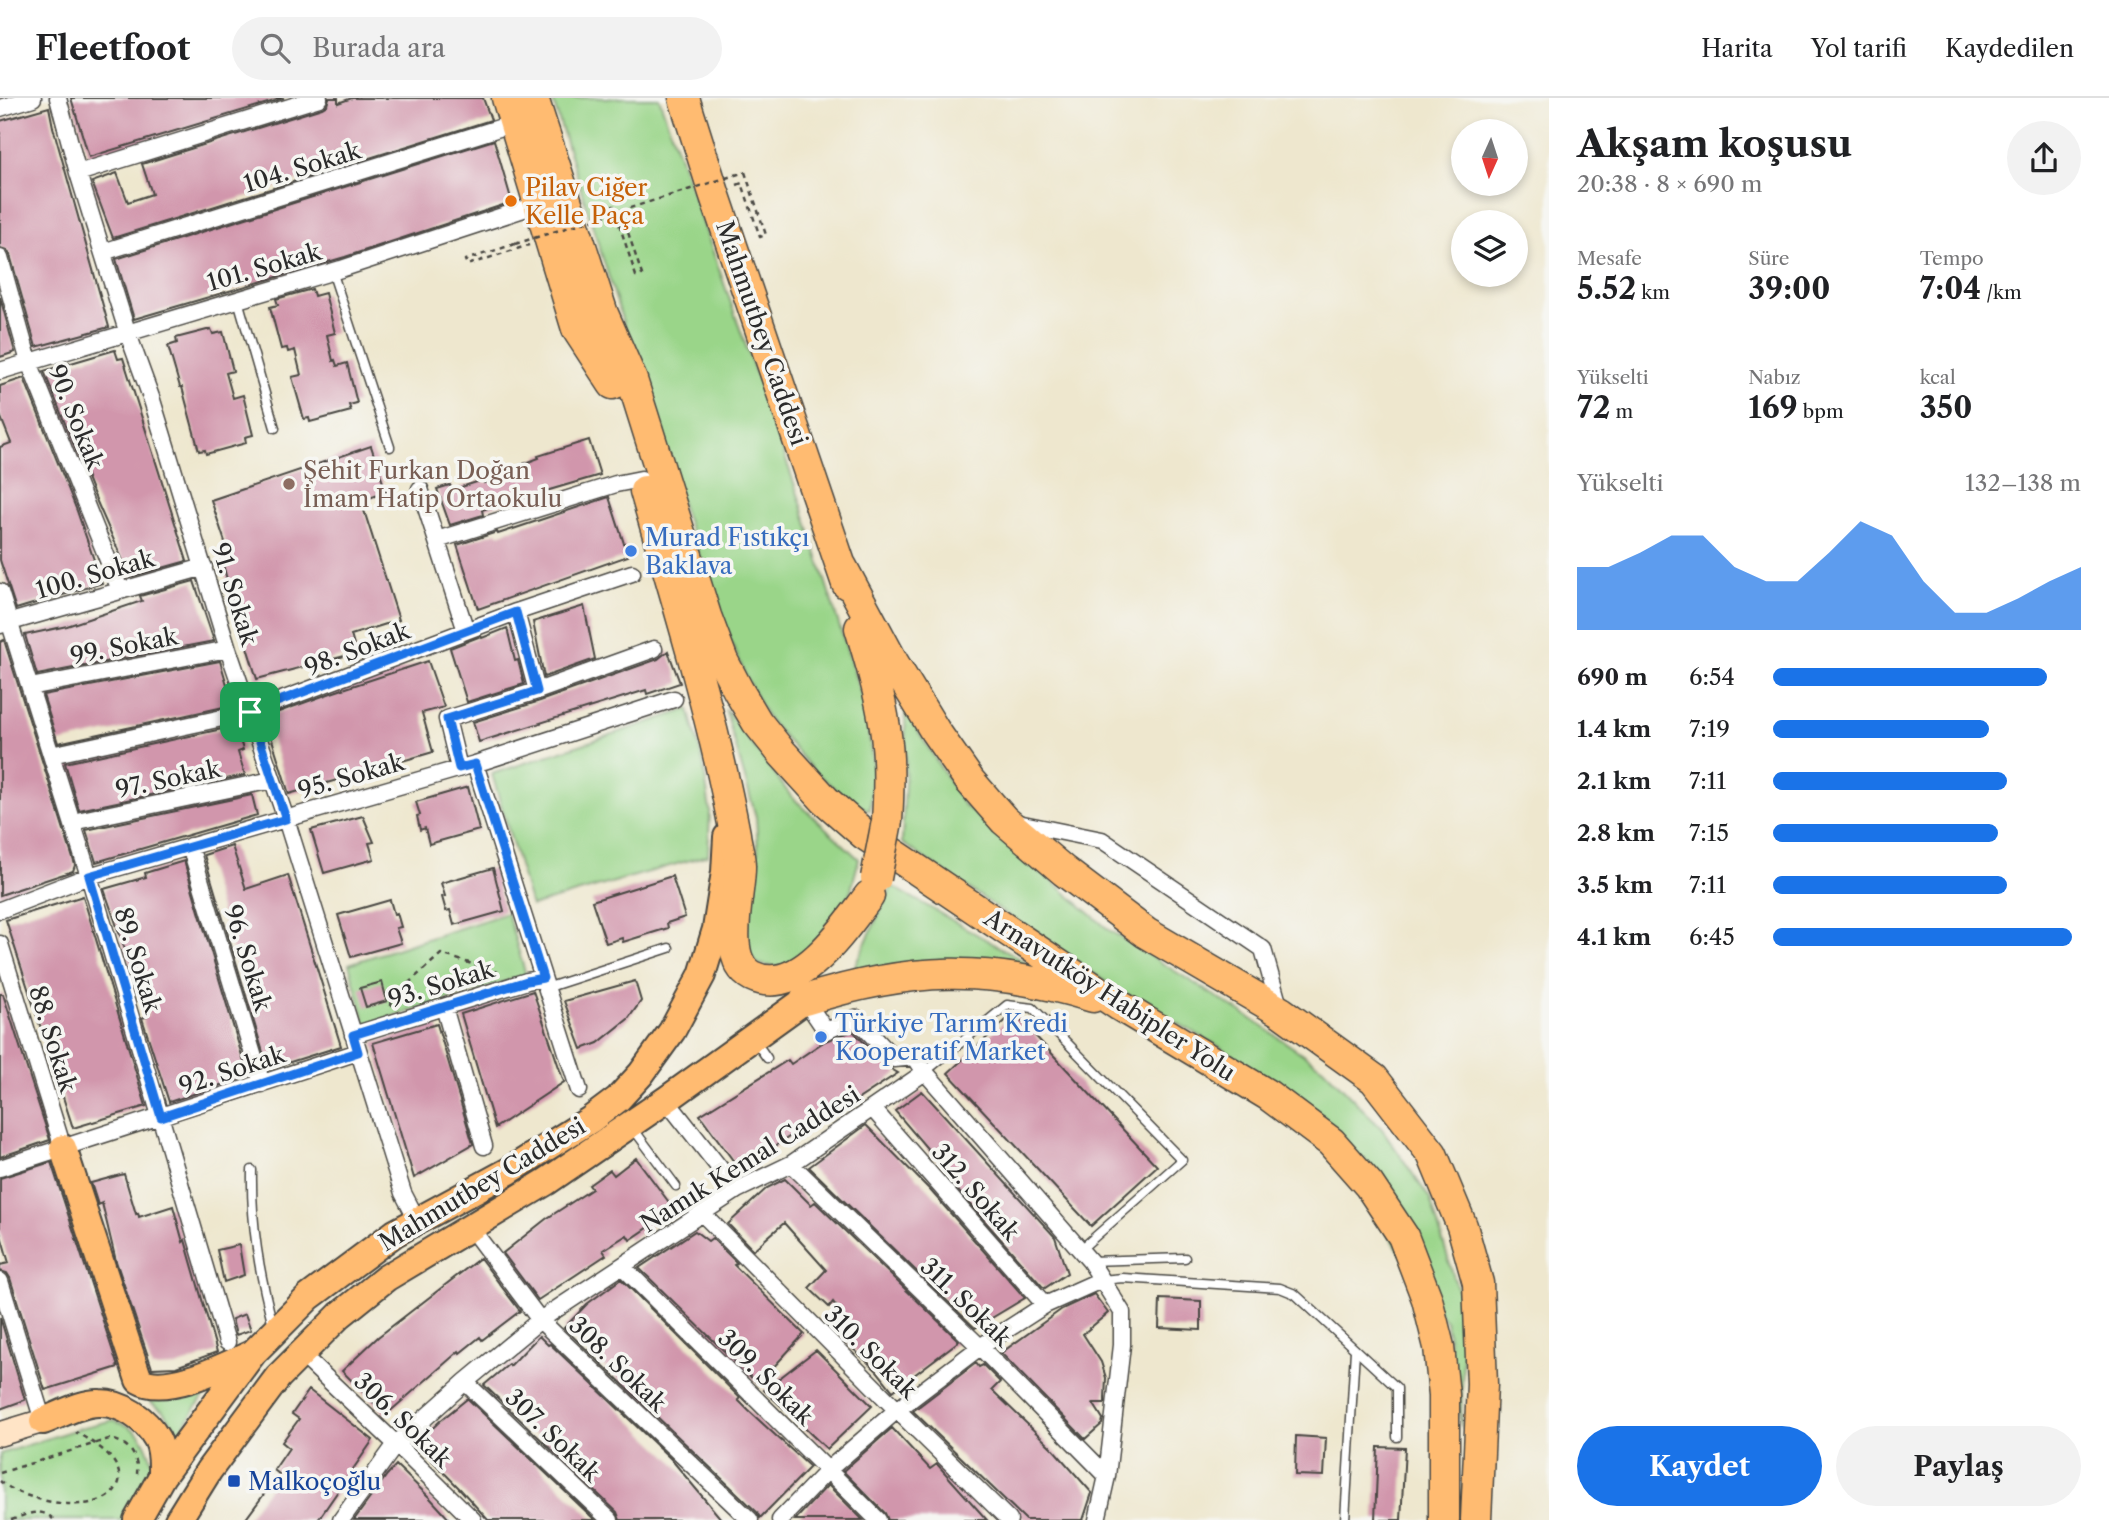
<!DOCTYPE html>
<html lang="tr">
<meta charset="utf-8">
<style>
:root{--surface:#fff;--page:#f2f2f2;--text:#202124;--muted:#757577;--line:#e0e0e0;--accent:#1a73e8}
body{margin:0;font-family:"Libre Caslon Text",serif;background:var(--page);color:var(--text);height:100vh;display:flex;flex-direction:column;font-size:26px;white-space:nowrap}
*{box-sizing:border-box;margin:0}
p{font-size:23px;color:var(--muted)}
.icon{flex:none;width:38px;height:38px;fill:none;stroke:currentColor;stroke-width:2;stroke-linecap:round;stroke-linejoin:round}
.map{position:relative;flex:1;overflow:hidden}
.side{display:flex;flex-direction:column;background:var(--surface);width:560px}
.side>*{flex:none}
.needle{width:46px;rotate:183deg}
.buttons{position:absolute;left:1451px;top:21px;display:grid;gap:14px}
.buttons a{display:grid;place-items:center;width:77px;height:77px;border-radius:50%;background:var(--surface);box-shadow:0 4px 10px #0003;font-size:35px}
.pin{position:absolute;display:grid;place-items:center;width:60px;height:60px;color:#fff;margin:-30px;border-radius:14px;box-shadow:0 4px 10px #0006}
.round{display:grid;place-items:center;flex:none;width:74px;height:74px;border-radius:37px;background:var(--page)}
.overview{display:flex;align-items:center;justify-content:space-between;height:119px;padding:0 28px}
h1{font-size:38px;font-weight:700;line-height:52px}
.metrics{display:grid;grid-template-columns:repeat(3,1fr);gap:10px;height:119px;padding:7px 28px}
.metrics div{display:grid;align-content:center}
.metrics b{font-size:30px;font-weight:700}
.metrics small{font-size:19px;font-weight:400}
.metrics p{font-size:19px}
.chart{height:196px;padding:14px 28px}
.chart p{display:flex;justify-content:space-between}
.chart svg{width:100%;height:126px;margin-top:7px;fill:var(--accent);opacity:.7}
.cta{display:flex;gap:14px;margin-top:auto;padding:14px 28px}
.cta a{flex:1;height:80px;border-radius:42px;background:var(--accent);color:#fff;font-size:28px;font-weight:700;line-height:80px;text-align:center}
.cta a+a{background:var(--page);color:var(--text)}
ul{padding:0 28px;list-style:none;font-size:23px}
li{display:grid;grid-template-columns:112px 84px 1fr;align-items:center;height:52px}
li i{height:18px;border-radius:9px;background:var(--accent)}
header{display:flex;align-items:center;gap:42px;box-sizing:border-box;height:98px;padding:0 35px;background:var(--surface);border-bottom:2px solid var(--line)}
header strong{font-size:33px}
nav{display:flex;gap:38px;margin-inline-start:auto;font-size:24px}
.search{width:490px;height:63px;background:var(--page);display:flex;align-items:center;gap:18px;box-sizing:border-box;padding:0 24px;border-radius:38px;color:var(--muted);font-size:26px}
main{display:flex;flex:1;min-height:0}
.map>svg:first-child{display:block}
.green{fill:#9ad589;stroke:#62805a;stroke-width:2}
.building{fill:#d196ac}
.lines{fill:none;stroke-linecap:round;stroke-linejoin:round}
.lane-casing{stroke:#484743;stroke-width:11}
.street-casing{stroke:#484743;stroke-width:19}
.secondary-casing{stroke:#484743;stroke-width:26}
.primary-casing{stroke:#484743;stroke-width:30}
.highway-casing{stroke:#484743;stroke-width:33}
.path{stroke:#484743;stroke-width:2.5;stroke-dasharray:5 5;stroke-linecap:butt}
.lane{stroke:#fff;stroke-width:8}
.street{stroke:#fff;stroke-width:16}
.secondary{stroke:#ffe4c6;stroke-width:23}
.primary{stroke:#ffbb71;stroke-width:26}
.highway{stroke:#ffbb71;stroke-width:30}
.highway-bridge-casing{stroke:#484743;stroke-width:33;stroke-linecap:butt}
.path-bridge{stroke:#484743;stroke-width:2.5;stroke-dasharray:5 5;stroke-linecap:butt}
.highway-bridge{stroke:#ffbb71;stroke-width:30}
.route-casing{stroke:#fff;stroke-width:14}
.route{stroke:#1a73e8;stroke-width:9}
.food-dot{fill:#e8710a;stroke:#f6f6f2;stroke-width:2.5}
.education-dot{fill:#8d6e63;stroke:#f6f6f2;stroke-width:2.5}
.shop-dot{fill:#3f7fe0;stroke:#f6f6f2;stroke-width:2.5}
.transit-dot{fill:#1a4fb4;stroke:#f6f6f2;stroke-width:2.5}
.labels{text-anchor:middle;dominant-baseline:central;stroke-width:7;stroke-linejoin:round;paint-order:stroke}
.street-label{font-size:24px;fill:#2b2b2b;stroke:#f6f6f2}
.food-label{font-size:24px;fill:#c56008;stroke:#f6f6f2;text-anchor:start}
.education-label{font-size:24px;fill:#785e54;stroke:#f6f6f2;text-anchor:start}
.shop-label{font-size:24px;fill:#366cbe;stroke:#f6f6f2;text-anchor:start}
.transit-label{font-size:24px;fill:#164399;stroke:#f6f6f2;text-anchor:start}
</style>
<header>
<strong>Fleetfoot</strong>
<div class="search"><svg class="icon" aria-label="search" viewBox="0 0 24 24"><circle cx="10" cy="10" r="6"/><path d="M15 15l6 6"/></svg>Burada ara</div>
<nav><a>Harita</a><a>Yol tarifi</a><a>Kaydedilen</a></nav>
</header>
<main>
<div class="map">
<svg width="1549" height="1422" viewBox="0 0 1549 1422">
<rect width="100%" height="100%" fill="#f6f6f2"/>
<filter id="ink" filterUnits="userSpaceOnUse"><feTurbulence type="fractalNoise" baseFrequency=".0143" numOctaves="2"/><feDisplacementMap in="SourceGraphic" scale="14" xChannelSelector="R" yChannelSelector="G"/><feConvolveMatrix kernelMatrix="1 2 1 2 8 2 1 2 1" color-interpolation-filters="sRGB"/></filter>
<filter id="wash" filterUnits="userSpaceOnUse"><feTurbulence type="fractalNoise" baseFrequency=".00686" numOctaves="4" result="noise"/><feDisplacementMap in="SourceGraphic" scale="28" xChannelSelector="R" yChannelSelector="G"/><feGaussianBlur stdDeviation="1.57" result="paint"/><feColorMatrix in="noise" values="0 0 0 0 0 0 0 0 0 0 0 0 0 0 0 0 0 1.4 0 .05"/><feComposite in="paint" operator="in"/></filter>
<g filter="url(#wash)">
<rect width="100%" height="100%" fill="#eee7ce"/>
<path class="green" d="M552,0H659L801,405L864,607L873,666L870,712L854,706L814,673L768,621L748,583L725,529L678,397Z
M689,611L703,664L710,713L708,757L531,808L492,676Z
M725,611L791,698L859,761L851,792L831,834L790,871L758,866L750,857L747,833L758,751L756,719Z
M905,612L963,706L1109,832L1250,920L1323,970L1382,1031L1430,1101L1464,1213L1461,1328L1446,1224L1306,1010L1229,954L1115,890L902,745L906,665Z
M892,788L1043,874H852Z
M507,815L526,877L366,927L349,866Z
M213,1285L179,1334L163,1313L149,1303L195,1293Z
M114,1322C142,1332 144,1340 153,1366L129,1422H0V1356L80,1330Z"/>
<g id="blocks">
<path class="building" d="M71,0H284L89,59Z
M329,0H338V5L352,0H483L491,22L113,140L92,84L117,75L128,104L152,96L142,66L322,10L327,7Z
M49,9L53,29L109,229L36,249L10,157L7,152L0,150V23Z
M494,42L512,104L345,159L134,221L116,161Z
M312,191L314,198L325,195L335,235L327,237L333,263L335,262L337,268L347,265L357,305L349,307L351,313L310,324L309,320L304,321L292,279L301,277L295,252L288,254L287,250L281,251L270,209L278,207L276,201Z
M0,199L15,254L0,259Z
M211,231L213,236L223,234L233,273L226,275L233,300L243,297L253,337L245,339L246,345L206,356L205,352L199,353L182,289H180L168,248L177,245L176,240Z
M115,252L118,261L123,260L187,463L130,479L94,397L44,273Z
M24,280L77,413L102,485L16,511L0,462V349L11,345L0,317V288Z
M589,342L600,377L482,412L483,417L450,427L437,391L450,387L452,392L483,382L484,385L509,377L507,372L539,360L538,358Z
M371,348L386,394L361,403L399,522L351,537L356,555L257,581L233,504L221,459L229,456L211,402Z
M609,399L628,458L478,511L457,447L497,434L498,436Z
M194,483L214,543L37,577L25,537L67,528L142,503L140,498Z
M584,508L595,561L544,579L533,524Z
M507,530L515,563L518,562L524,586L467,604L450,550L481,538L482,540Z
M4,542L75,767L73,773L0,797V544Z
M668,553L680,585L647,596L646,592L479,644L473,624L540,603L658,561Z
M220,563L233,607L58,645L43,597Z
M428,563L444,609L422,615L433,654L289,696L265,619L331,595Z
M236,628L243,652L238,654L245,677L79,712L65,665Z
M468,689L479,732L429,746L425,730L420,732L417,718L420,717L416,704Z
M252,697L257,717L96,764L86,732Z
M363,718L374,744L369,745L374,761L324,775L311,732Z
M232,748L246,791L288,777L341,948L268,971L204,757Z
M184,763L248,978L169,1004L142,920L148,918L104,791L146,779L145,775Z
M493,770L504,813L454,827L450,812L446,813L442,799L445,798L441,785Z
M672,778L685,819L667,825L668,830L623,844L622,840L606,845L592,803Z
M83,798L146,1008L73,1030L6,822Z
M390,802L394,816L397,815L401,829L396,830L401,845L351,859L338,817Z
M635,883L641,903L628,921L598,945L582,951L564,903Z
M382,884L387,903L366,909L360,890Z
M533,893L564,984L495,1030L461,916Z
M0,896H3L50,1042L0,1059Z
M1014,915L1157,1068L1091,1128L948,975Z
M437,926L473,1046L414,1080L373,945Z
M853,933L886,968L898,975L834,1017L833,1015L809,1029L807,1027L762,1057L763,1059L740,1072L700,1017L788,962L791,966L825,943Z
M922,993L1055,1139L1067,1175L1045,1190L1042,1188L945,1078L948,1075L895,1013Z
M866,1027L930,1092L1025,1200L975,1230L809,1069Z
M636,1060L671,1107L649,1124L652,1127L630,1142L627,1137L603,1152L606,1157L538,1202L503,1155L546,1121L592,1091L589,1087L610,1072L614,1077Z
M51,1064L118,1269L45,1292L10,1180L7,1175L0,1173V1167L9,1165L0,1134V1080Z
M124,1076L136,1116L138,1115L139,1119L173,1108L183,1144L185,1142L217,1254L176,1269L152,1270L116,1163L102,1105L98,1107L91,1085Z
M785,1081L811,1107L815,1104L959,1243L893,1293L877,1273L848,1246L849,1245L840,1234L850,1227L833,1204L829,1209L809,1190L826,1172L784,1125L753,1152L728,1126L767,1090Z
M695,1133L708,1143L712,1140L737,1165L734,1167L804,1236L758,1286L639,1170Z
M239,1147L244,1177L224,1184L217,1152Z
M480,1160L520,1213L482,1242L480,1239L460,1255L459,1253L386,1317L342,1273L378,1239Z
M621,1181L740,1300L738,1302L749,1313L810,1369L760,1420L757,1414L564,1230L587,1206Z
M1094,1196L1108,1215L1083,1236L1101,1264L1106,1280L1105,1300V1305H1093L1103,1321L1102,1326L1085,1341L1001,1255L1062,1211Z
M1160,1201L1201,1203V1232L1159,1230Z
M245,1216L251,1232L236,1237L232,1221Z
M0,1219L25,1302L0,1311Z
M539,1238L548,1247L550,1246L671,1361L722,1422H620L617,1414L484,1287L509,1266L510,1268Z
M816,1252L872,1308L827,1351L764,1292Z
M976,1265L979,1269L983,1267L1000,1284L992,1292L1053,1351L1092,1395L1083,1422H1026L913,1313Z
M309,1292L373,1342L318,1422H245L279,1376L274,1372L289,1350L282,1344L299,1321L292,1316Z
M467,1301H468L595,1422H488L461,1392L416,1346L440,1323Z
M892,1330L930,1371L937,1366L987,1422H888L885,1415L843,1373Z
M1296,1338L1326,1340L1324,1378L1295,1377Z
M1378,1349L1405,1350L1401,1422H1375Z
M396,1367L430,1400L450,1422H354L387,1377Z
M828,1387L863,1422H795Z"/>
</g>
</g>
<g filter="url(#ink)">
<use href="#blocks" fill-opacity="0" stroke="#484743" stroke-width="2"/>
<g class="lines">
<defs>
<path id="lane" d="M332,173L390,349
M238,202L275,330
M546,890L669,850
M755,943L767,960
M925,974L1007,907L1033,910L1182,1062L1080,1152
M632,1029L676,1088
M252,1072C251,1127 259,1174 273,1227
M1090,1163L1185,1160
M1101,1182L1123,1180L1280,1190L1295,1196L1397,1290V1339
M1345,1422L1355,1252"/>
<path id="street" d="M58,0L78,75L127,233L152,302L228,551L286,721L403,1095L417,1122
M0,10L33,0
M78,75L319,0
M103,154L515,25
M0,160L29,264L120,492
M0,273L341,171L539,106
M420,391L466,533
M437,442L616,386L641,381
M0,494L89,778L227,1244
M516,514L537,593L654,551
M0,527L204,469
M30,589L228,551
M51,657L250,614L516,514L632,475
M475,666L579,992
M459,670L447,621L537,593
M72,724L272,682
M1013,724L1102,742L1263,851L1280,912
M190,748L262,986
M0,812L89,778L475,666L674,601
M0,846L63,1050
M805,902L826,933L856,920L894,961L915,959L925,974
M444,909L484,1048
M353,937L527,883L543,880
M666,1002L737,1092
M873,1011L1045,1207
M791,1066L980,1249L1107,1378
M0,1070L358,954
M702,1115L897,1312L1009,1422
M470,1129L540,1222L750,1422
M622,1168L878,1422
M0,1183L43,1323
M300,1255L396,1346L473,1422
M465,1284L610,1422
M341,1422L396,1346L465,1284L540,1222L737,1092L791,1066L925,974L1090,1163L1122,1214V1247L1107,1378L1097,1422
M780,1422L828,1372L897,1312L980,1249L1045,1207L1101,1182"/>
<path id="secondary" d="M0,1336L43,1323"/>
<path id="primary" d="M63,1050L139,1282C166,1298 225,1268 251,1256
M43,1323C60,1317 82,1304 100,1305C122,1305 146,1321 157,1341C163,1352 162,1366 162,1378
M137,1422L162,1378L253,1255L309,1199L395,1135L509,1073L590,1022L618,1001L641,976L672,933L702,877L716,831L725,774L727,739
M178,1422L209,1372L278,1279L340,1217L386,1180L546,1084L666,1002L805,902"/>
<path id="highway" d="M507,0L577,231L613,286
M533,0L603,216L632,282L706,518L723,563L738,592L757,624L782,655L825,702L864,736L1120,908L1268,997L1331,1044L1369,1087L1403,1138L1427,1201L1439,1249L1444,1297V1422
M684,0L714,95L847,486
M645,393C678,507 713,619 735,736C736,746 740,757 740,768C741,795 720,862 752,878C799,901 845,829 869,798
M842,469L893,564L935,633L970,683L1004,722L1064,773L1146,835L1281,914L1374,981L1432,1056L1462,1128L1478,1185L1482,1286L1476,1422
M860,530C870,563 880,596 885,630C890,661 889,692 887,723
M805,902C910,869 987,866 1093,899"/>
</defs>
<use href="#lane" class="lane-casing"/>
<use href="#street" class="street-casing"/>
<use href="#secondary" class="secondary-casing"/>
<use href="#primary" class="primary-casing"/>
<use href="#highway" class="highway-casing"/>
<path class="path" d="M737,87L742,85L760,139L766,137L745,74
M613,107L636,178L642,177L621,113
M515,146L465,162L467,167L529,147
M466,886L476,867
M402,893L414,900
M391,908L392,900L441,856L497,874
M0,1375L109,1341C127,1343 139,1357 137,1376
M0,1383C23,1404 107,1422 119,1384C122,1373 112,1359 103,1352C95,1345 85,1340 76,1334
M11,1422C26,1417 41,1408 54,1422"/>
<use href="#lane" class="lane"/>
<use href="#street" class="street"/>
<use href="#secondary" class="secondary"/>
<use href="#primary" class="primary"/>
<use href="#highway" class="highway"/>
<defs>
<path id="highway-bridge" d="M876,780L887,723"/>
</defs>
<use href="#highway-bridge" class="highway-bridge-casing"/>
<path class="path-bridge" d="M515,146L745,74"/>
<use href="#highway-bridge" class="highway-bridge"/>
</g>
</g>
<g class="lines" filter="url(#ink)">
<defs>
<path id="route" d="M516,514L537,593L447,621L459,670L475,666L543,880L527,883L353,937L358,954L161,1019L89,778L286,721L250,614Z"/>
</defs>
<use href="#route" class="route-casing"/>
<use href="#route" class="route"/>
</g>
<circle class="food-dot" cx="511" cy="103" r="7"/>
<circle class="education-dot" cx="289" cy="386" r="7"/>
<g class="shop-dot">
<circle cx="631" cy="453" r="7"/>
<circle cx="821" cy="939" r="7"/>
</g>
<rect class="transit-dot" x="227" y="1376" width="14" height="14" rx="3.5"/>
<g class="labels">
<g class="street-label">
<text transform="translate(302 69) rotate(-17)">104. Sokak</text>
<text transform="translate(264 169) rotate(-16)">101. Sokak</text>
<text transform="translate(762 235) rotate(71)">Mahmutbey Caddesi</text>
<text transform="translate(76 319) rotate(68)">90. Sokak</text>
<text transform="translate(95 476) rotate(-16)">100. Sokak</text>
<text transform="translate(235 496) rotate(73)">91. Sokak</text>
<text transform="translate(124 548) rotate(-11)">99. Sokak</text>
<text transform="translate(357 551) rotate(-21)">98. Sokak</text>
<text transform="translate(351 678) rotate(-16)">95. Sokak</text>
<text transform="translate(168 681) rotate(-12)">97. Sokak</text>
<text transform="translate(248 860) rotate(73)">96. Sokak</text>
<text transform="translate(138 862) rotate(73)">89. Sokak</text>
<text transform="translate(441 886) rotate(-17)">93. Sokak</text>
<text transform="translate(1110 897) rotate(33)">Arnavutköy Habipler Yolu</text>
<text transform="translate(53 941) rotate(73)">88. Sokak</text>
<text transform="translate(232 972) rotate(-18)">92. Sokak</text>
<text transform="translate(750 1061) rotate(-32)">Namık Kemal Caddesi</text>
<text transform="translate(482 1086) rotate(-31)">Mahmutbey Caddesi</text>
<text transform="translate(976 1094) rotate(49)">312. Sokak</text>
<text transform="translate(966 1204) rotate(44)">311. Sokak</text>
<text transform="translate(871 1254) rotate(45)">310. Sokak</text>
<text transform="translate(618 1266) rotate(44)">308. Sokak</text>
<text transform="translate(766 1279) rotate(45)">309. Sokak</text>
<text transform="translate(403 1322) rotate(44)">306. Sokak</text>
<text transform="translate(553 1337) rotate(44)">307. Sokak</text>
</g>
<g class="food-label">
<text x="525" y="89">Pilav Ciğer<tspan x="525" dy="28">Kelle Paça</tspan></text>
</g>
<g class="education-label">
<text x="303" y="372">Şehit Furkan Doğan<tspan x="303" dy="28">İmam Hatip Ortaokulu</tspan></text>
</g>
<g class="shop-label">
<text x="645" y="439">Murad Fıstıkçı<tspan x="645" dy="28">Baklava</tspan></text>
<text x="835" y="925">Türkiye Tarım Kredi<tspan x="835" dy="28">Kooperatif Market</tspan></text>
</g>
<g class="transit-label">
<text x="248" y="1383">Malkoçoğlu</text>
</g>
</g>
</svg>
<div class="buttons">
<a><svg class="needle" viewBox="-14 -14 28 28"><path d="M0-13l5 13h-10z" fill="#e53935"/><path d="M0 13l5-13h-10z" fill="#757577"/></svg></a>
<a><svg class="icon" aria-label="layers" viewBox="0 0 24 24"><path d="M12 4l9 5-9 5-9-5zM3 14l9 5 9-5"/></svg></a>
</div>
<div class="pin" style="left:250px;top:614px;background:#1e9e55"><svg class="icon" aria-label="arrive" viewBox="0 0 24 24"><path d="M6 21V4h12l-3 4 3 4H6"/></svg></div>
</div>
<section class="side">
<div class="overview"><div><h1>Akşam koşusu</h1><p>20:38 · 8 × 690 m</p></div><a class="round"><svg class="icon" aria-label="share" viewBox="0 0 24 24"><path d="M12 15V3M7 8l5-5 5 5M5 13v7h14v-7"/></svg></a></div>
<div class="metrics">
<div><p>Mesafe</p><b>5.52<small> km</small></b></div>
<div><p>Süre</p><b>39:00</b></div>
<div><p>Tempo</p><b>7:04<small> /km</small></b></div>
</div>
<div class="metrics">
<div><p>Yükselti</p><b>72<small> m</small></b></div>
<div><p>Nabız</p><b>169<small> bpm</small></b></div>
<div><p>kcal</p><b>350</b></div>
</div>
<div class="chart"><p><span>Yükselti</span>132–138 m</p>
<svg viewBox="0 0 160 44" preserveAspectRatio="none"><path d="M0 44V22L10 22L20 17L30 11L40 11L50 22L60 27L70 27L80 17L90 6L100 11L110 27L120 38L130 38L140 33L150 27L160 22V44z"/></svg>
</div>
<ul>
<li><b>690 m</b>6:54<i style="width:89%"></i></li>
<li><b>1.4 km</b>7:19<i style="width:70%"></i></li>
<li><b>2.1 km</b>7:11<i style="width:76%"></i></li>
<li><b>2.8 km</b>7:15<i style="width:73%"></i></li>
<li><b>3.5 km</b>7:11<i style="width:76%"></i></li>
<li><b>4.1 km</b>6:45<i style="width:97%"></i></li>
</ul>
<div class="cta"><a>Kaydet</a><a>Paylaş</a></div>
</section>
</main>
